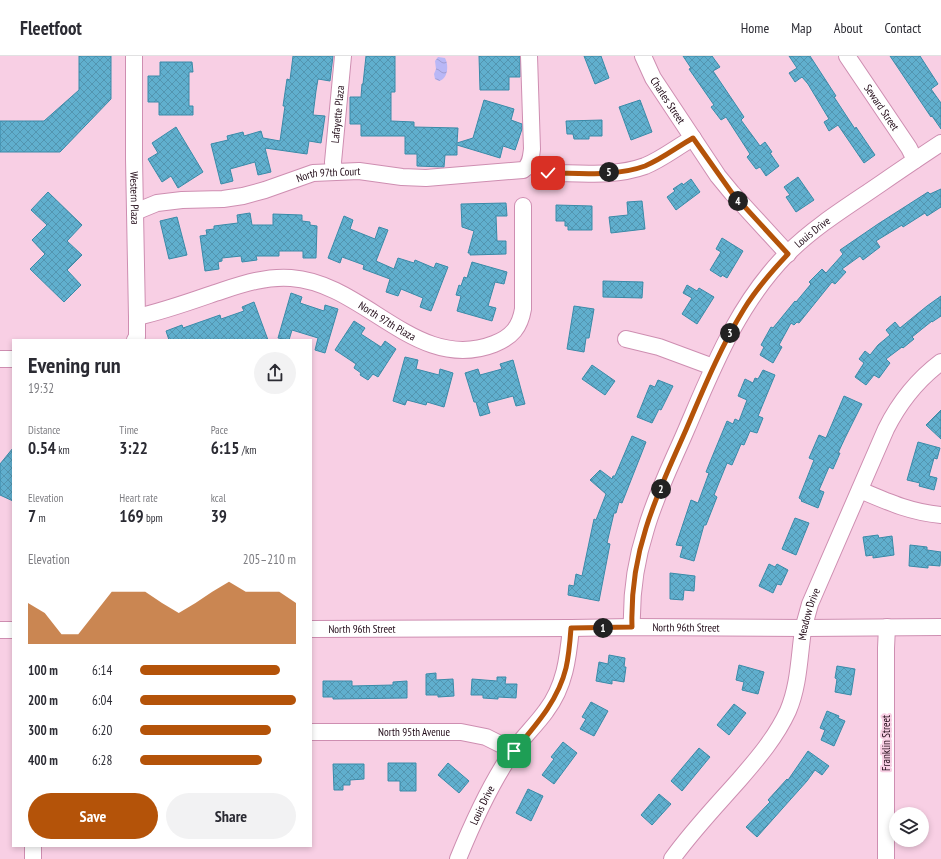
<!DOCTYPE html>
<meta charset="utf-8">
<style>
:root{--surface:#fff;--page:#f2f2f3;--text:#2b2b33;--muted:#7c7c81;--line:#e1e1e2;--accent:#b45309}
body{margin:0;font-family:"PT Sans Narrow",sans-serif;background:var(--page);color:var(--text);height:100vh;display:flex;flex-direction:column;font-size:15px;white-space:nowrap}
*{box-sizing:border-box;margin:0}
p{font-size:13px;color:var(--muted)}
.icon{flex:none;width:22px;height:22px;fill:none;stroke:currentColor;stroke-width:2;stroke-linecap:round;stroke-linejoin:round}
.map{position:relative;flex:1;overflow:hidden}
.panel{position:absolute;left:12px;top:283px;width:300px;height:508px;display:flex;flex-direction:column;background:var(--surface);border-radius:0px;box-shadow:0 2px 6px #0003}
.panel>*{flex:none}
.fabs{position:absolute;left:889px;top:751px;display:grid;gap:8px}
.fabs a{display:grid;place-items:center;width:40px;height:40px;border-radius:50%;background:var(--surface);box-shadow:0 2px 6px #0003;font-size:20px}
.pin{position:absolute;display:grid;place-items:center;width:34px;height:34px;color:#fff;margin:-17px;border-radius:8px;box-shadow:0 2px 6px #0006}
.km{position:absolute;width:20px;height:20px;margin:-10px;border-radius:50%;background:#222;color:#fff;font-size:11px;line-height:20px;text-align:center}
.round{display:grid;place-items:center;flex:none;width:42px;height:42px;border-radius:21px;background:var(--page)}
.summary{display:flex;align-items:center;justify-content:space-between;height:68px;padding:0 16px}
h1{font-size:22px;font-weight:700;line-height:30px}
.figures{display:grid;grid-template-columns:repeat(3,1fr);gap:6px;height:68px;padding:4px 16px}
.figures div{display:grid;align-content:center}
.figures b{font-size:17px;font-weight:700}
.figures small{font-size:11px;font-weight:400}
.figures p{font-size:11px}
.chart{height:112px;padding:8px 16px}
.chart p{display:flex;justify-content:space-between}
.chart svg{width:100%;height:72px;margin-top:4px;fill:var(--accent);opacity:.7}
.action{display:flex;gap:8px;margin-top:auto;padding:8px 16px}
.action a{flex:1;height:46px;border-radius:24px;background:var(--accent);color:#fff;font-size:16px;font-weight:700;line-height:46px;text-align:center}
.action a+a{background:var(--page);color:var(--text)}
ul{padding:0 16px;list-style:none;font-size:13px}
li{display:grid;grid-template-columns:64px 48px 1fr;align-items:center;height:30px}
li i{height:10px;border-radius:5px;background:var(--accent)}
header{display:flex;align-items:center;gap:24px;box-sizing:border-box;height:56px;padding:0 20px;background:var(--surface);border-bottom:1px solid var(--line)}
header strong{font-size:19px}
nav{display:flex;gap:22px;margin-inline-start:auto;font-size:14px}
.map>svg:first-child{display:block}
.water{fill:url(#water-waves)}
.building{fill:url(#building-cross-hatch);stroke:#3a8aa8}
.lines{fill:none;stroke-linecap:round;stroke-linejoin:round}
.minor-casing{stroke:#ce8eb1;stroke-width:18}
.minor{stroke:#fff;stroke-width:16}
.route-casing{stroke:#fff;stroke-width:8}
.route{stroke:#b45309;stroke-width:5}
.labels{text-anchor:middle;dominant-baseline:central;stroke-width:4;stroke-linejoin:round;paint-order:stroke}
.street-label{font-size:11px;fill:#1f0815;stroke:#f8cfe4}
</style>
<header>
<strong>Fleetfoot</strong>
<nav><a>Home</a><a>Map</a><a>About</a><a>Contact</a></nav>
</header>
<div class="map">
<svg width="941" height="803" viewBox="0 0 941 803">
<defs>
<pattern id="water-waves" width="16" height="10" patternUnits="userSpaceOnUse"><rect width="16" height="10" fill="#b9b7f6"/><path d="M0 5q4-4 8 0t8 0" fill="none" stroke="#9f9cd2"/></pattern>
<pattern id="building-cross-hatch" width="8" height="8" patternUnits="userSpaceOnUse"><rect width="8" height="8" fill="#60afce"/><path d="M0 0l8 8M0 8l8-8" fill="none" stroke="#5395b0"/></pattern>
</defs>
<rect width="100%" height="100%" fill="#f8cfe4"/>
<path class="water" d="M438,1L445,2C449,9 448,23 439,25L435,23L434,18L436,13L435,5Z"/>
<path class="building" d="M79,0H111V43L60,96H0V65H44L79,34Z
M293,0H333L330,25L318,23L316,35L313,59L325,60L321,87L309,85L307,98L265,92L271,116L258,119L255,106L230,113L233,125L221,128L211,88L228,84L227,80L243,76L244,80L261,75L263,82L280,85L285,50H283L287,23L290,24Z
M366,0H395V36H391V65L414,66V71L458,72L457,87L473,82L484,44L514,53L511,64L522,68V73L515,94L503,90L500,102L457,89V99H445L444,111L417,110V98H405V80H361V68H350V41H361L362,28H363Z
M479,0H520V21H509V34H480Z
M584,0H601L609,22L595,28Z
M683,0H712L720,11L713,15L744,61L741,64L760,90L765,86L772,96L770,97L779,110L766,120L760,111L756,113L747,101L750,98L726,61L721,64L711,51L714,49L689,13L691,12Z
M789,0H810L836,40L834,41L855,73L856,71L875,99L864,107L838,69L829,75L824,66L829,63L808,28L802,21L795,26L789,17L797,12Z
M890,0H920L938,28L931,33L941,47V73L932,60L931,61Z
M160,6H192L193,16H189V50H193V59H159V46H148V20H160Z
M640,44L652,76L631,84L619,51Z
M602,64V80H589V83H574L573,78H567L566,65Z
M176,71L203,116L178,132L171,120L162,126L148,103L158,97L152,87Z
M798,121L814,144L796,156L786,141L790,139L784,131Z
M691,123L700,136L676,154L667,141L675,135L673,133L682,127L683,129Z
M941,133V151L927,160L925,157L903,171L902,169L876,185L880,191L863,204L860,200L842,213L846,216L835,228L832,226L799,267L797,266L794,269L791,267L779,289L782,291L773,307L760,299L764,291L761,289L771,271L773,272L795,245L796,246L811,228L809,226L822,213L826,217L843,198L840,194L878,168L928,136L930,138Z
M48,136L82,169L67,185L82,199L67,214L81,229L64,246L30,213L45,198L32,184L47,169L31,154Z
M642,145L645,173L611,177L609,161L628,159L627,146Z
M506,147L507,160H496L497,185H506V198L470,199V197H468L474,175L462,171L461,148Z
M556,149L592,150V174H568V170H565V165H556Z
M250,157L252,169H273V158L302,159V165L310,166V169L317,170L316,202H303V195H279V200H256L257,204L242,206L241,200L222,202V205L218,206L219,213L205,215L200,180L207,179L206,174L214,173V170L238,167L237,159Z
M344,160L353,164L350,173L375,183L379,171L388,174L376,205L394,213L398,202L414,207L415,204L434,212L436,207L448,211L431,255L420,251L423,242L401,233L398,240L386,236L390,223L363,213L364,209L342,201L340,207L328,202Z
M177,161L187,199L169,203L160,165Z
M722,182L743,195L727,222L722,219L721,221L710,214L721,196L716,193Z
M472,206L507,216L504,228L495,226L488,250L496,252L492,265L457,255L461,240L456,239L459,229L461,230L464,221L467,222Z
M603,225L643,226L642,242L603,241Z
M687,229L697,235L699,232L714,241L697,268L682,258L692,242L683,237Z
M291,237L302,241L300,247L324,255L325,249L338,253L325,297L315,294L318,282L292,274L289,284L278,282Z
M941,240V260L932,266V265L912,281L914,283L903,292L902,291L886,303L890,307L879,322L874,319L866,329L855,321L864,307L859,303L865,295L870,299L878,289L890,279L886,274L895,266L900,272L927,250Z
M254,246L268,284H169L166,275L182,269L183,272L220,259L221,263L244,255L242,251Z
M574,250L594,253L589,282H586L584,296L567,293Z
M354,265L365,272L361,278L381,291L385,285L396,293L378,321L373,318L368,324L360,319L361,317L354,312L356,308L335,294Z
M405,301L418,304L416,313L439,319L440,313L453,317L444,351L427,346L426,349L407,344L405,349L393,345Z
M513,304L525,348L516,350L513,340L487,347L490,357L480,360L476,346H474L465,317L478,313L480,319L502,313L500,308Z
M592,309L615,325L605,339L582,323Z
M763,314L775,319L758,360L763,362L757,377L750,375L744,389L741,388L732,409L727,407L714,439L717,441L706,469H704L694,505L680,501L683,490L676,489L691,444L698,447L709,417L706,416L710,406L727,365L733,368L735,363L739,365L747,344L738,340L745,323L753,327L755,322L758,323Z
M658,324L673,330L661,354L659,353L652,367L637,361L650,329L655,331Z
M844,340L862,348L845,382L838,397H840L833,413L829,411L819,434L824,436L818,452L801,445L802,444L799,442L814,404L809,402L819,379L826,382Z
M941,354V383L926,369Z
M632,380L646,386L622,447L619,446L616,457H614L607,487L610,488L599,545L568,539L569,529L574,530L576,518L582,520L594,463L596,464L606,438L590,424L600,414L612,423L613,420H615Z
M918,386L940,392L937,403L934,402L929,420L937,422L934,434L919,430L920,427L907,424Z
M13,392V445L0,439V408Z
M795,462L809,467L796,499L782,493Z
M878,479L879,482L892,480L894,499L873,502V499L866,500L863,481Z
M910,489L927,491V494L941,496L940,510L928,509V512L909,510Z
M769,508L775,511L777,508L788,514L781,529L777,528L773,537L759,530Z
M670,517L695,520L694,535L684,534L683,544L670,543Z
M609,599L625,602L624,611H626L624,626L612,624V628L596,625L599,606L608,608Z
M739,609L764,616L758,638L742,634L744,626L736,624Z
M837,610L855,613L851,639L835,636L837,623L835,622Z
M436,617V624L453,623L454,640L438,641V639H426V618Z
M497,621H506L505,628H517L516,642L498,641V643L483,642V639H471L472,623L497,625Z
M323,625H352V630L393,629V626L407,625V642L333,643V641H323Z
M591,646L608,655L594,680L580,673L586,663L582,661Z
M734,648L746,657L729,679L717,669Z
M827,655L839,660L838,662L845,665L834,690L821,684L825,674L820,672Z
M563,686L577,697L554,728L542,719L554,703L551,701Z
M699,692L710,701L682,735L671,725Z
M808,695L829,710L822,719L815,714L807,725L757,781L746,771L770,746L768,744L787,723L788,724Z
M388,707H416V735H400V725H388Z
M448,707L469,725L459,737L438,719Z
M333,708H364V723L350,724V729H343V734H334Z
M528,733L543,740L531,765L516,757Z
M659,738L671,748L652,769L641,759Z"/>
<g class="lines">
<defs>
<g id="minor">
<path id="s1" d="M134,0V103L137,261V281L135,284"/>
<path id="s2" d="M643,0L653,22L718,120L732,137L788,198"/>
<path id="s3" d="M847,0L909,92L915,104"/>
<path id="s4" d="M334,116L333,106L343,0"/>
<path d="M548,117C579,117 615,121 645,110C662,103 677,91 693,82"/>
<path id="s5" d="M135,156L157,147L182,144L223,143L243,140L265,134L313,117L359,115L402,121L426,122L523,114C531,109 531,100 532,93L529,0"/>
<path id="s6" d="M137,261C164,255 189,246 215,237C240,229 264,220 291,222C365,227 417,318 494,288C512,281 520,271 523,253V150"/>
<path d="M626,283L659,291L713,311"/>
<path d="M0,303H13"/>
<path d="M860,434C888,446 910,456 941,459"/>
<path id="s7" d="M632,571C631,538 636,504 646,473C656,438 673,405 687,372C714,309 738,248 787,198C810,175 837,157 864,139C889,122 915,104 941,87"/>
<path id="s8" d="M311,573L571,572L632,571L804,572L941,571"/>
<path d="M0,574H13"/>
<path id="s9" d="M311,676H461L486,681L514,695"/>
<path d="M33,803V790"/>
<path id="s10" d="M458,803C473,766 490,728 513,695C523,681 536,669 546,655C565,630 568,602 571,572"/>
<path id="s11" d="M672,803C692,775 716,750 739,724C758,702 776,681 788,655C799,629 799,602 803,574C805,565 808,556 810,548L886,373C899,347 917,324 941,306"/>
<path d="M886,803V592L887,571"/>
</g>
</defs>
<use href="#minor" class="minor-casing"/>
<use href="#minor" class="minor"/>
</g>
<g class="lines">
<defs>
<path id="route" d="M514,695C535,670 558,645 566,612C569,599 570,586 571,572L632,571C631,538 636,503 646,472C656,439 671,408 685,376C703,334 720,292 744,253C756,233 772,215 788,198L732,137L693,82C677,91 662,103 645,110C615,121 579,117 548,117"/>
</defs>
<use href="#route" class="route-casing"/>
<use href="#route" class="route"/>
</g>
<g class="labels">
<g class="street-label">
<text stroke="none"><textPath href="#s2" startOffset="51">Charles Street</textPath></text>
<text stroke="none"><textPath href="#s3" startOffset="62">Seward Street</textPath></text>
<text stroke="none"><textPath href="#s4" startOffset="58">Lafayette Plaza</textPath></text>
<text stroke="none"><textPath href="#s5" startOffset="199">North 97th Court</textPath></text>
<text stroke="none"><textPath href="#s1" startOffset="142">Western Plaza</textPath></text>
<text stroke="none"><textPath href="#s7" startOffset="444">Louis Drive</textPath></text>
<text stroke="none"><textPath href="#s6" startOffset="266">North 97th Plaza</textPath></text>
<text stroke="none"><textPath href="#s11" startOffset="288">Meadow Drive</textPath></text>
<text stroke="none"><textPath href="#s8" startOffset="375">North 96th Street</textPath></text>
<text stroke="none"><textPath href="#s8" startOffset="51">North 96th Street</textPath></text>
<text stroke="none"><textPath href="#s9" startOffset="103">North 95th Avenue</textPath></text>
<text transform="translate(886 687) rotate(-90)">Franklin Street</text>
<text stroke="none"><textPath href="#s10" startOffset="59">Louis Drive</textPath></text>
</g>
</g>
</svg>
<div class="fabs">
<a><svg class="icon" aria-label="layers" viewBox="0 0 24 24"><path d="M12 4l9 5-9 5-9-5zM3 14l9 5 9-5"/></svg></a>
</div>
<div class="pin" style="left:514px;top:695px;background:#1e9e55"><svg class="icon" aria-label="arrive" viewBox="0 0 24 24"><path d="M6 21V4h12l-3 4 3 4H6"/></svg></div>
<div class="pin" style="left:548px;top:117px;background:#d93025"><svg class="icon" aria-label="check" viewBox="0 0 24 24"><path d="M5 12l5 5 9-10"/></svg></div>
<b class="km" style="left:603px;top:572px">1</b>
<b class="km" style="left:661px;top:433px">2</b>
<b class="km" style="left:730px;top:277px">3</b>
<b class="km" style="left:738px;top:145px">4</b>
<b class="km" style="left:609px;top:116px">5</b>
<section class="panel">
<div class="summary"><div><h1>Evening run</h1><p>19:32</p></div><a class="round"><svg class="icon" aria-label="share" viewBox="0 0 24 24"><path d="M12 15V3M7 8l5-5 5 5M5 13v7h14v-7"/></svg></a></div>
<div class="figures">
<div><p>Distance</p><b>0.54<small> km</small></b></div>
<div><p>Time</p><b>3:22</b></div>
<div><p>Pace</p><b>6:15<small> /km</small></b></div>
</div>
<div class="figures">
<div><p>Elevation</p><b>7<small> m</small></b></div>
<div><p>Heart rate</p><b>169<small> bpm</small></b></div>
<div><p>kcal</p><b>39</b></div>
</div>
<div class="chart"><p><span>Elevation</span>205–210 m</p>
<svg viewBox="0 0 160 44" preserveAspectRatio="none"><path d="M0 44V19L10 25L20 38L30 38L40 25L50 12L60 12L70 12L80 19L90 25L100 19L110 12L120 6L130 12L140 12L150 12L160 19V44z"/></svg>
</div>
<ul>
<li><b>100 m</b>6:14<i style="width:90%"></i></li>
<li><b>200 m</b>6:04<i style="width:100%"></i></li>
<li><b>300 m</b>6:20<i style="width:84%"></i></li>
<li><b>400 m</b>6:28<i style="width:78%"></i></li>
</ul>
<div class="action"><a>Save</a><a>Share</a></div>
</section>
</div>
